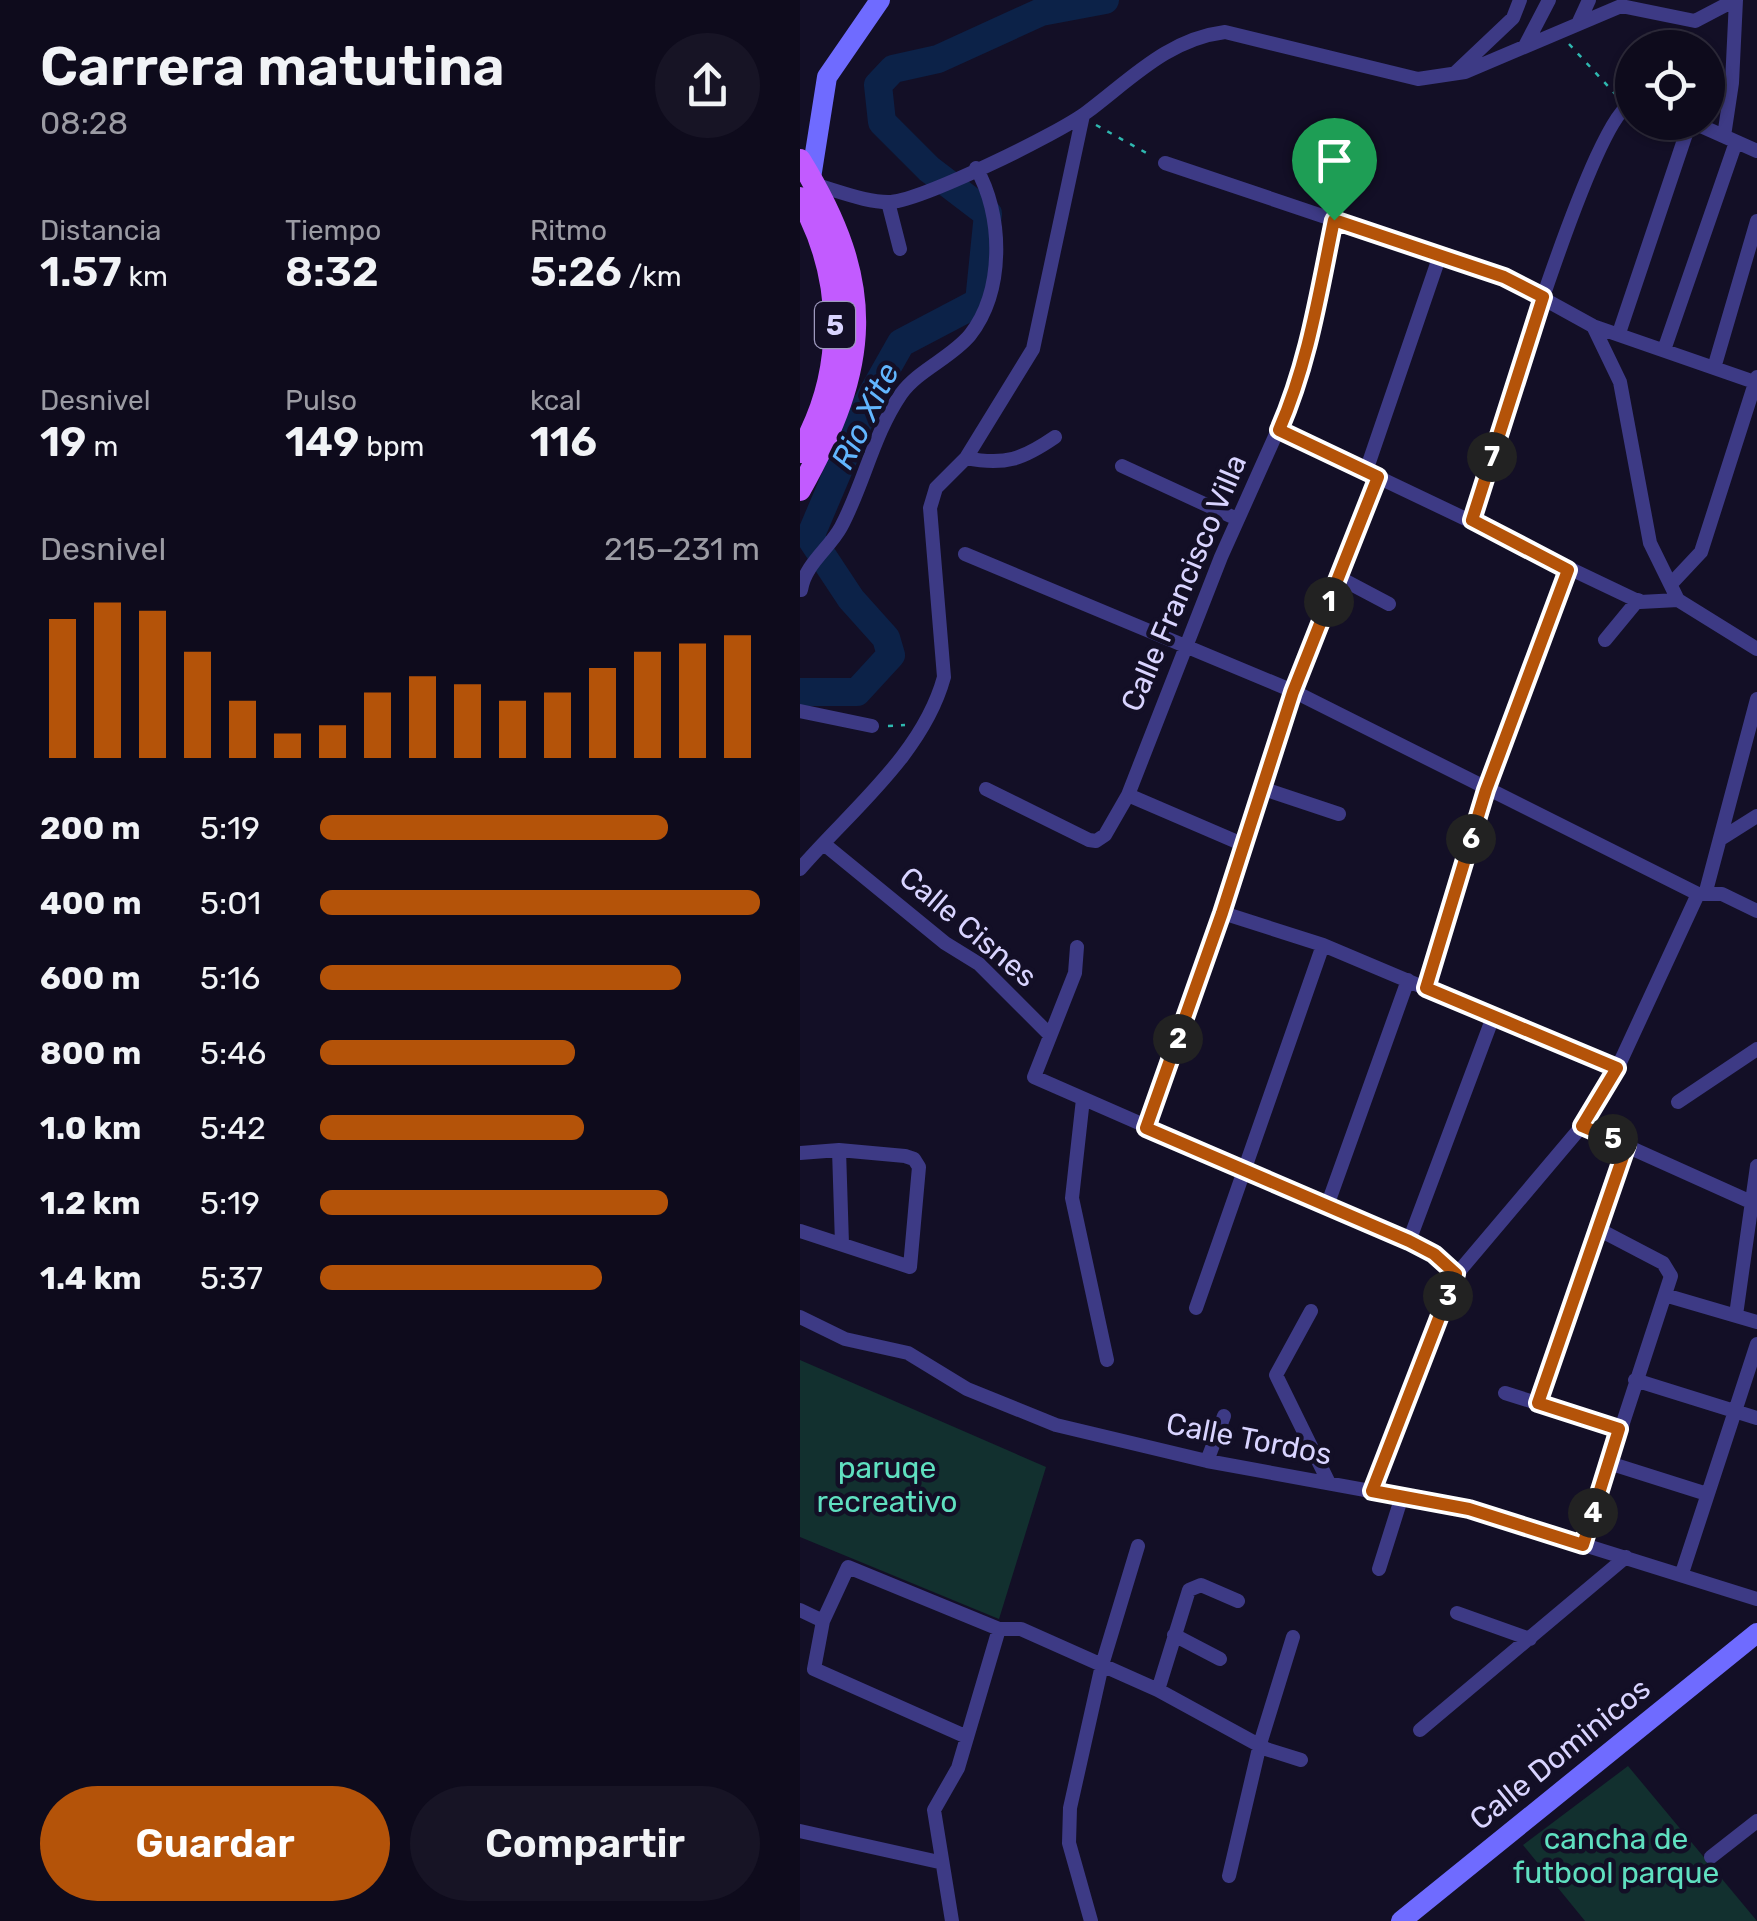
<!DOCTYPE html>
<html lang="es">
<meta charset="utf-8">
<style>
:root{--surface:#0e0b1c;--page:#171425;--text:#f1f3f6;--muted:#9b9ba3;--line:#2e2b3b;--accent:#b45309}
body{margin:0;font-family:Rubik,sans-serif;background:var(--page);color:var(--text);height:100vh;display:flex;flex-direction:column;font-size:38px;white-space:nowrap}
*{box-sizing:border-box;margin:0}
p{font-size:32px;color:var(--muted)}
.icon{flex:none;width:55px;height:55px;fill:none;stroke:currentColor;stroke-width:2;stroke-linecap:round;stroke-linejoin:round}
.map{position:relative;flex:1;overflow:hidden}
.details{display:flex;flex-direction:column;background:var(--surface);width:800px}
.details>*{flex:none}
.tools{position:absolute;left:815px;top:30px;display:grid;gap:20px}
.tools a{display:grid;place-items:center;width:110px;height:110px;border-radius:50%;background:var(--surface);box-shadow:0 2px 8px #0004,0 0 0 2px var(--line);font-size:50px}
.pin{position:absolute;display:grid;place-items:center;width:85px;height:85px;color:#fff;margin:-102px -42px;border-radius:50% 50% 50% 0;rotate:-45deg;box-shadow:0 0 10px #0007}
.pin .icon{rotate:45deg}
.km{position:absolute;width:50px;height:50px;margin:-25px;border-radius:50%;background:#222;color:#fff;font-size:28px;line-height:50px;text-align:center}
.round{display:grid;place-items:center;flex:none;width:105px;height:105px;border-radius:52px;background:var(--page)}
.headline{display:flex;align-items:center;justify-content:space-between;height:170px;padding:0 40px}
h1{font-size:55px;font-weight:600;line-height:75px}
.metrics{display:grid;grid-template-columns:repeat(3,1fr);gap:15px;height:170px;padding:10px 40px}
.metrics div{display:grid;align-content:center}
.metrics b{font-size:42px;font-weight:600}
.metrics small{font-size:28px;font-weight:400}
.metrics p{font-size:28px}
.chart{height:280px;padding:20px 40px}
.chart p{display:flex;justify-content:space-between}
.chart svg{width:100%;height:180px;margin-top:10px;stroke:var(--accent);stroke-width:6}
.button{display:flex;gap:20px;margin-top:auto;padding:20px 40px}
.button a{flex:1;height:115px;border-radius:60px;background:var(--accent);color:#fff;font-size:40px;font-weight:600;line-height:115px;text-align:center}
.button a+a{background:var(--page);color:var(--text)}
ul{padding:0 40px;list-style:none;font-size:32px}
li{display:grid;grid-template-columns:160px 120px 1fr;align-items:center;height:75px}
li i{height:25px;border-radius:12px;background:var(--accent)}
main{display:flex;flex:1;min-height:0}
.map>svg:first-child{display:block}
.green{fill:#12302f}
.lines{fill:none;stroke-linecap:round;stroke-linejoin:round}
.river{stroke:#0c2248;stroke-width:28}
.path{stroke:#2fb8b0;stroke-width:2.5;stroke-dasharray:5 8;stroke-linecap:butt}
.street{stroke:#3d3a85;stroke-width:14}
.secondary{stroke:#6f6bff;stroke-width:20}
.primary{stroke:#c25bff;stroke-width:22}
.route-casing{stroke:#fff;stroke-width:20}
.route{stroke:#b45309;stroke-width:12}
.labels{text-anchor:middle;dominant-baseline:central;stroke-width:9;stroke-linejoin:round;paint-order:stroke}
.shield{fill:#130f26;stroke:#9e99be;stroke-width:2.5}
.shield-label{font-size:28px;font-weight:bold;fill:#d9d4ff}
.street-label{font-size:30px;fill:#d9d4ff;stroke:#130f26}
.park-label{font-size:30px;fill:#5fe0c0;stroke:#130f26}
.water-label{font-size:32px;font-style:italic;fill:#62b6ff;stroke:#130f26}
</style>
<main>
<section class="details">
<div class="headline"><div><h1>Carrera matutina</h1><p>08:28</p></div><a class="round"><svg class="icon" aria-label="share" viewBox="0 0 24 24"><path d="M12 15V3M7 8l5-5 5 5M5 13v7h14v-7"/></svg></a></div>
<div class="metrics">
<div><p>Distancia</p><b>1.57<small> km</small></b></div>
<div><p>Tiempo</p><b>8:32</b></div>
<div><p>Ritmo</p><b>5:26<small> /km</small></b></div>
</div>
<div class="metrics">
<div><p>Desnivel</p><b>19<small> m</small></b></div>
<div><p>Pulso</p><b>149<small> bpm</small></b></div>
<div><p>kcal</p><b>116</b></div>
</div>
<div class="chart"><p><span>Desnivel</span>215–231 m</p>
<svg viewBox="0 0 160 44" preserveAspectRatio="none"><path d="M5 44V10M15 44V6M25 44V8M35 44V18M45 44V30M55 44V38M65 44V36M75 44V28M85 44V24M95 44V26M105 44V30M115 44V28M125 44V22M135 44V18M145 44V16M155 44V14"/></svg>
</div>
<ul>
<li><b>200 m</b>5:19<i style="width:79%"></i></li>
<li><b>400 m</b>5:01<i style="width:100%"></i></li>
<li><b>600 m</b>5:16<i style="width:82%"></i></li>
<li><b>800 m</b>5:46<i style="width:58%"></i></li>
<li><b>1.0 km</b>5:42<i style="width:60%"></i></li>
<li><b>1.2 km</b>5:19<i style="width:79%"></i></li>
<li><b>1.4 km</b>5:37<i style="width:64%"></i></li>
</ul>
<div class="button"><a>Guardar</a><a>Compartir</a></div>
</section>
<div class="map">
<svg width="957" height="1921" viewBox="0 0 957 1921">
<rect width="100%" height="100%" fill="#130f26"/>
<path class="green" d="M0,1360L246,1467L199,1619L0,1537Z
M828,1766L957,1921H785L723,1845Z"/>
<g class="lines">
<path class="river" d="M0,692H57L91,655L86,638L51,599L10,537L66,405L101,343L179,302L188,214L129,169L82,122L78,85L93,69L138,59L241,12L305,0"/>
<path class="path" d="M769,44L818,97
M296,125L350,155
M88,726L105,725"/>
<path class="street" d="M778,24L789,0
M725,46L749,0
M656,72L713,18L720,0
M892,122L957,151
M924,136L932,83L936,0
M365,163L704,277L793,326L957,383
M16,185C39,191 67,203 91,202C124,199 258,134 287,112C331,79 368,39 425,32L618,79L665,72L821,6L895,21L935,0
M88,202L100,249
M793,326L820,382L850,543L878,600
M819,333L890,122
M864,350L936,142
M914,368L957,221
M479,430L840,602L878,600L957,649
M166,458C205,466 223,459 255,437
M322,466L437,519
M566,471L640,255
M672,520C690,462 792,117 832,103
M165,554L493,691L898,894H922L957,911
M538,577L589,604
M871,584L901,552L957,377
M1,590C5,564 29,549 41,527C64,484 73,435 101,394C118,370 151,358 170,335C205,290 203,214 176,168
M805,640L838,600
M0,711L72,726
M461,788L539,814
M186,789L289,840L296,841L305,835L328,795L421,557L499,383L534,219
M328,795L442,844
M922,838L957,816
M24,844L145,943L179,964L249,1034
M0,869C51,810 123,754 144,677L130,508L136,488L166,458L233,349L283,115
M906,891L957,699
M423,913L523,945L817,1069
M277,947L275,973L234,1077L609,1241L634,1255L656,1275
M626,988L686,790L769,570
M283,1099L272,1198L307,1360
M878,1102L957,1049
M782,1126L951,1202
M346,1129L423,913L493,691L578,477
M39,1150L42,1244
M0,1153L39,1150L105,1156L114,1159L119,1167L110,1267L0,1231
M527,1206L608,980
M609,1241L693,1017
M868,1296L957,1322
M396,1308L523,945
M511,1311L476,1375L529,1483
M936,1315L957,1166
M0,1317L45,1339L108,1353L167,1389L256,1425L407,1461L669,1509L957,1599
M835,1380L957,1418
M705,1393L819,1429
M738,1403L827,1145
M407,1461L424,1416
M809,1463L907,1494
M572,1491L656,1275L782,1126L817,1069L898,894
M783,1545L871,1276L863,1263L798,1229
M579,1569L602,1496
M882,1573L957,1344
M0,1610L23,1621
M657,1613L730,1639
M374,1635L420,1659
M358,1690L389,1590L401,1585L438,1601
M620,1730L826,1557
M167,1737L14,1669L23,1621L48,1567L199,1629H221L358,1690L466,1749L501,1760
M0,1831L139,1862
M911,1857L957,1821
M429,1876L460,1744L493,1637
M152,1921L134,1810L158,1768L199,1629
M291,1921L269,1843L270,1808L302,1665L338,1546"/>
<path class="secondary" d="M11,178L27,77L80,0
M601,1921L957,1633"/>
<path class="primary" d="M0,160C77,285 70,365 0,490
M0,198C45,277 47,372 0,452"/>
</g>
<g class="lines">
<defs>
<path id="route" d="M534,220L704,277L743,297L672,520L768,570L686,790L626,988L817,1068L782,1126L827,1145L738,1403L819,1429L783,1545L669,1509L572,1491L656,1274L634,1254L609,1241L346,1128L422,913L493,692L578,477L479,430C509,361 519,292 534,220Z"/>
</defs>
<use href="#route" class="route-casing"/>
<use href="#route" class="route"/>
</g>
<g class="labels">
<rect class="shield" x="15" y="302" width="40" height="46" rx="8"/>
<g class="shield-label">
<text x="35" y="325">5</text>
</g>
<g class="street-label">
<text transform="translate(384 583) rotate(-67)">Calle Francisco Villa</text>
<text transform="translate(168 927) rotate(40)">Calle Cisnes</text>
<text transform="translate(449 1439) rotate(11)">Calle Tordos</text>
<text transform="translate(760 1754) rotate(-39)">Calle Dominicos</text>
</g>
<g class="park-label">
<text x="87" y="1468">paruqe<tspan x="87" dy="34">recreativo</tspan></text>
<text x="816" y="1839">cancha de<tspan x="816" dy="34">futbool parque</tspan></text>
</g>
<g class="water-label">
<text transform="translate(65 416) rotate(-64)">Rio Xite</text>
</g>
</g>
</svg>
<div class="tools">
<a><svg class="icon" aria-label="locate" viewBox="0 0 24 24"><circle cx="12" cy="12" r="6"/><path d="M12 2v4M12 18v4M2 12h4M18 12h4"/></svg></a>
</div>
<div class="pin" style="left:534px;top:220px;background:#1e9e55"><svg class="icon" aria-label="arrive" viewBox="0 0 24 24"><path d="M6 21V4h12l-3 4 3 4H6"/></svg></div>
<b class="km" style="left:529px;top:602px">1</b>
<b class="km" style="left:378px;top:1039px">2</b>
<b class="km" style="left:648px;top:1296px">3</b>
<b class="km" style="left:793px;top:1513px">4</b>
<b class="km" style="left:813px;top:1139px">5</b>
<b class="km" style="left:671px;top:839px">6</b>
<b class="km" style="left:692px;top:457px">7</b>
</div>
</main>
